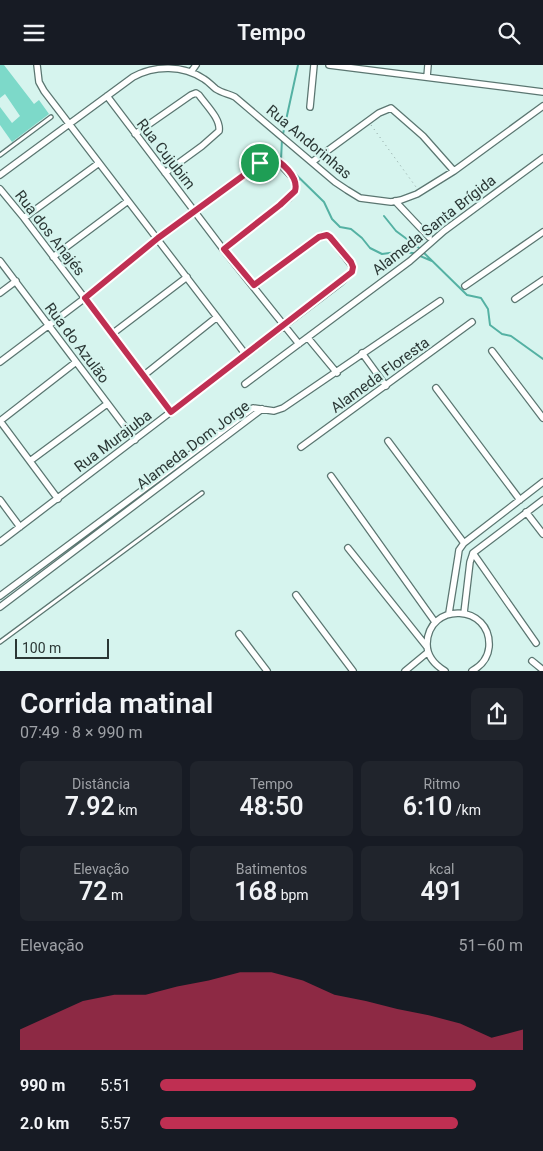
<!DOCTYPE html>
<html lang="pt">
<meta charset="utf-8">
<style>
:root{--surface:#171b24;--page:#20242c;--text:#f1f3f6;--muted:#9ea1a6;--accent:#bf2f52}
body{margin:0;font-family:Roboto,sans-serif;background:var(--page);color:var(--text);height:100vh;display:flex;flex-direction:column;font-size:19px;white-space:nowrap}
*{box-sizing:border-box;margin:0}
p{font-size:16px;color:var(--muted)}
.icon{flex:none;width:28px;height:28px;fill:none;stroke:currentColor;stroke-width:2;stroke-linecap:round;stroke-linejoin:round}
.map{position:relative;height:606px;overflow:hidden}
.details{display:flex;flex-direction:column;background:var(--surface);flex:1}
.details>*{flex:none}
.scale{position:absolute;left:15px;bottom:12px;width:94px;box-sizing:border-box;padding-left:5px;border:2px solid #2b3735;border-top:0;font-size:14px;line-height:18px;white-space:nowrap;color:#2b3735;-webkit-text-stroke:4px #d6f4ee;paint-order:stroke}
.pin{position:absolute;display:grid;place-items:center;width:42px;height:42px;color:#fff;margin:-21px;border:2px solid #fff;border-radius:50%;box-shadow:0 1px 5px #0007}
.round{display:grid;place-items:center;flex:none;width:52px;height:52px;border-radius:8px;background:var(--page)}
.headline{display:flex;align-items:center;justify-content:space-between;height:85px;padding:0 20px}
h1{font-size:28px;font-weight:600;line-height:38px}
.figures{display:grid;grid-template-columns:repeat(3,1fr);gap:8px;height:85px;padding:5px 20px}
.figures div{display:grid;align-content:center;border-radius:8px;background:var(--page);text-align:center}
.figures b{font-size:25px;font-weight:600}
.figures small{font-size:14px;font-weight:400}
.figures p{font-size:14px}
.chart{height:140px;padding:10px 20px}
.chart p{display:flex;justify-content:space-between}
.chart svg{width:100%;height:90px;margin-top:5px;fill:var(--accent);opacity:.7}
ul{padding:0 20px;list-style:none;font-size:16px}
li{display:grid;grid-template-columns:80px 60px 1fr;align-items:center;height:38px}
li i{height:12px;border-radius:6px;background:var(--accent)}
header{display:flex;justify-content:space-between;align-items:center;height:65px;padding:0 20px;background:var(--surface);font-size:22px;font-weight:600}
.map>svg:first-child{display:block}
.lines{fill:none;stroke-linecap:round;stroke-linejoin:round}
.stream{stroke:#54b1a3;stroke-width:2}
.building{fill:#7dd9c9}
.lane-casing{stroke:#5b7671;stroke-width:5.5}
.street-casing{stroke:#5b7671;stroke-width:8}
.path{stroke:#8ca29e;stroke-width:1;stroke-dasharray:1 4;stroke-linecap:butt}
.lane{stroke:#fff;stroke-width:3}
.street{stroke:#fff;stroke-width:5.5}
.route-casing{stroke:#fff;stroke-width:10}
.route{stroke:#bf2f52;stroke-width:6}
.labels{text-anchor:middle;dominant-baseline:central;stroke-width:4.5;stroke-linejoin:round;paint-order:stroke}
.street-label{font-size:15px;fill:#2b3735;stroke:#d6f4ee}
</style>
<header><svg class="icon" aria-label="menu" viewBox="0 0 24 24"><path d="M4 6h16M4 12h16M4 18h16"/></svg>Tempo<svg class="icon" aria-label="search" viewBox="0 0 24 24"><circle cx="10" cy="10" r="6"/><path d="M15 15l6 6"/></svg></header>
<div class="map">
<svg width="543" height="606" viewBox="0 0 543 606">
<rect width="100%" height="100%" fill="#d6f4ee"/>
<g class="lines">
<path class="stream" d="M283,69L298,0
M282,74L281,95L324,137L332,154L340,162L351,164L362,173L370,183L382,189L397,187L413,188L432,196
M384,151L396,166L419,183L467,230L481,233L488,244L490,260L502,269L511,271L543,294"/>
</g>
<path class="building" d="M0,0H4L34,39L39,35L49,49L12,77L0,60V42L12,58L20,51L5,29L0,33Z"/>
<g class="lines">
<defs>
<path id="lane" d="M0,90L51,52
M0,577L202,428"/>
<path id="street" d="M37,0L39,17L44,26L246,290
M329,0L543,27
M191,7L196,0
M427,12L428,0
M107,31L223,184L299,279
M310,42L314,0
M135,69L191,30L196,28L199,30C206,40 221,54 219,66L202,81L165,108
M312,97L379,48L391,43L423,71L454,106
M0,110L133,12C155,0 183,0 204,14C209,17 212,21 216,24C222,28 229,29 235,32L335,117L347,125L360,133L391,137L401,135L417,129L454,106L543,41
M0,124L24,153L171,347
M395,136L429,172
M24,153L99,98
M53,192L128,136
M0,196L135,375
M465,221L543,167
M0,228L16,216
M515,234L543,215
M112,269L187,212
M308,273L337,308
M492,286L543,353
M362,288L386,321
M0,297L85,233L158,173L260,98L271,94L278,97L296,116L295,126L289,133L223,184
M143,311L217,252
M245,319L410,196L444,166L543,93
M436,323L520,435
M0,356L58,434
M0,356L76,297
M388,376L464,478
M301,382L472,257
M30,396L107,339
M331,411L435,557
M0,435L20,462
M526,447L543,469
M0,477L340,218L352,207L353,202L330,172L324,170L319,172L254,220
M348,483L427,582
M473,488L536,578
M296,530L353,606
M0,531L253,343L274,346L283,343L440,236
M0,542L262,344
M449,548L458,492L459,485L464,478L543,417
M464,548L470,497L473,488L543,435
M239,569L267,606
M532,596L543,605
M405,606L428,587
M445,606C435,600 427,591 427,579C428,536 492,539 489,582C488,593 481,601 472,606"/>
</defs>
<use href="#lane" class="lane-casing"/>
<use href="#street" class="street-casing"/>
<path class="path" d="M371,60L416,122"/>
<use href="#lane" class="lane"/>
<use href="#street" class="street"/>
</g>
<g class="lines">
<defs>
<path id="route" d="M270,94C282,95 299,113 295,126L280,140L224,184L254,220L319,172L327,170L330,172L351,197L353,202L352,207L171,347L85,233L158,173L255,102Z"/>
</defs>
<use href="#route" class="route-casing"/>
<use href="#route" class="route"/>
</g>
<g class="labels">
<g class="street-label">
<text transform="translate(309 77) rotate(40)">Rua Andorinhas</text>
<text transform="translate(166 89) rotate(52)">Rua Cujubim</text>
<text transform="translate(434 160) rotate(-38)">Alameda Santa Brígida</text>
<text transform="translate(50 168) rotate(52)">Rua dos Anajés</text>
<text transform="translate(77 278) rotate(53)">Rua do Azulão</text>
<text transform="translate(380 310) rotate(-36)">Alameda Floresta</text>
<text transform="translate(113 376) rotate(-37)">Rua Murajuba</text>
<text transform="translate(193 380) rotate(-37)">Alameda Dom Jorge</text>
</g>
</g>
</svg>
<div class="scale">100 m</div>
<div class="pin" style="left:260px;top:98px;background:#1e9e55"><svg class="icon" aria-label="arrive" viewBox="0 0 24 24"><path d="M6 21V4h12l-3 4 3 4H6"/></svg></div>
</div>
<section class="details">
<div class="headline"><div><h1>Corrida matinal</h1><p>07:49 · 8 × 990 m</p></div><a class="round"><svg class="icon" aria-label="share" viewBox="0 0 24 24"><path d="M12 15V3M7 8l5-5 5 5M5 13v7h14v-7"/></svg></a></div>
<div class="figures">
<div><p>Distância</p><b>7.92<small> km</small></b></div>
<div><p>Tempo</p><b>48:50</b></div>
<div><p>Ritmo</p><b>6:10<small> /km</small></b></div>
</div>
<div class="figures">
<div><p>Elevação</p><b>72<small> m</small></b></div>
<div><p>Batimentos</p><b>168<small> bpm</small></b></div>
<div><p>kcal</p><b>491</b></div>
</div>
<div class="chart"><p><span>Elevação</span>51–60 m</p>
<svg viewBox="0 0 160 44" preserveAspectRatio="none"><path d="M0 44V34L10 27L20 20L30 17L40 17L50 13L60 10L70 6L80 6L90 10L100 17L110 20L120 24L130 27L140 31L150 38L160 34V44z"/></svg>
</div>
<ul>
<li><b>990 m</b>5:51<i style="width:87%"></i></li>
<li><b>2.0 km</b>5:57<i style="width:82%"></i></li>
</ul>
</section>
